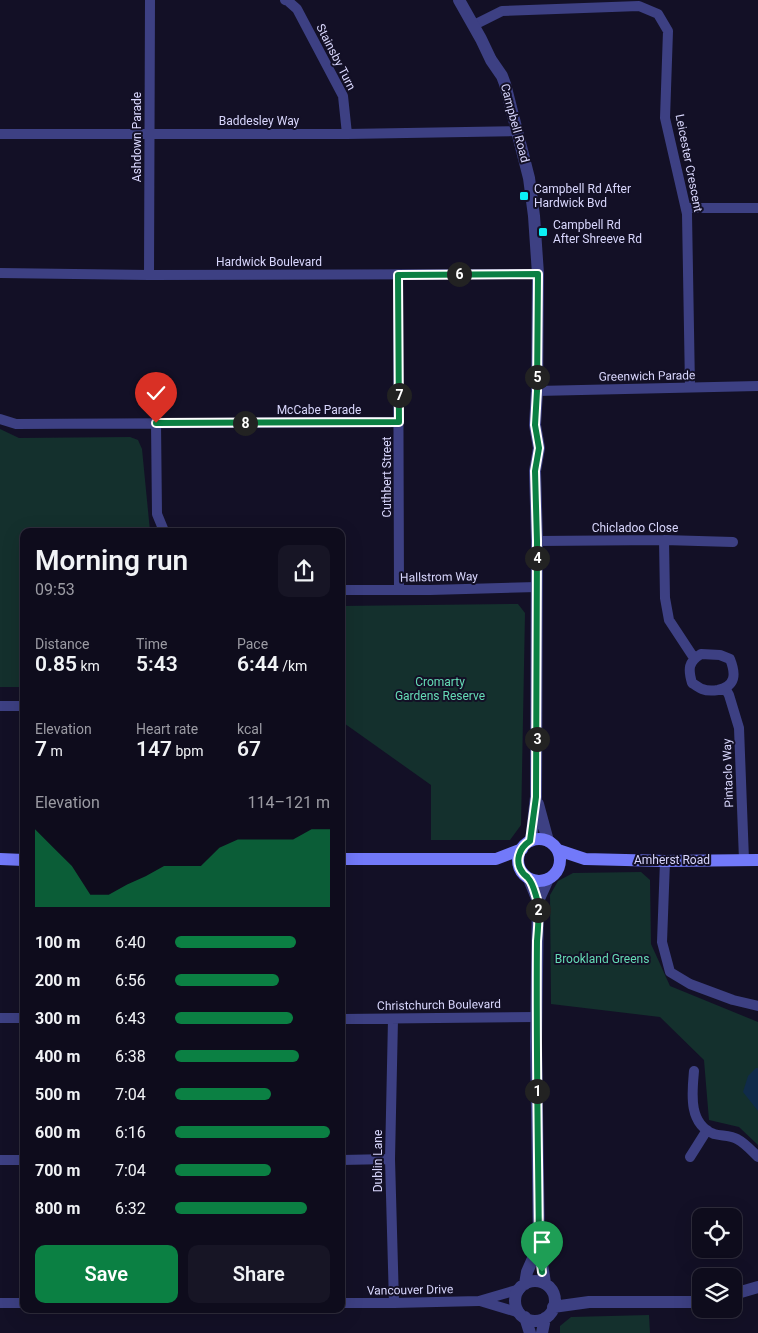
<!DOCTYPE html>
<meta charset="utf-8">
<style>
:root{--surface:#0e0c1c;--page:#171525;--text:#f1f3f6;--muted:#9b9ba3;--line:#2e2c3b;--accent:#0b8043}
body{margin:0;font-family:Roboto,sans-serif;background:var(--page);color:var(--text);height:100vh;display:flex;flex-direction:column;font-size:19px;white-space:nowrap}
*{box-sizing:border-box;margin:0}
p{font-size:16px;color:var(--muted)}
.icon{flex:none;width:28px;height:28px;fill:none;stroke:currentColor;stroke-width:2;stroke-linecap:round;stroke-linejoin:round}
.map{position:relative;flex:1;overflow:hidden}
.sheet{position:absolute;left:20px;top:528px;width:325px;height:785px;display:flex;flex-direction:column;background:var(--surface);border-radius:10px;box-shadow:0 5px 20px #0002,0 0 0 1px var(--line)}
.sheet>*{flex:none}
.buttons{position:absolute;left:692px;top:1208px;display:grid;gap:10px}
.buttons a{display:grid;place-items:center;width:50px;height:50px;border-radius:10px;background:var(--surface);box-shadow:0 5px 20px #0002,0 0 0 1px var(--line);font-size:25px}
.pin{position:absolute;display:grid;place-items:center;width:42px;height:42px;color:#fff;margin:-51px -21px;border-radius:50% 50% 50% 0;rotate:-45deg;box-shadow:0 0 5px #0007}
.pin .icon{rotate:45deg}
.km{position:absolute;width:25px;height:25px;margin:-12px;border-radius:50%;background:#222;color:#fff;font-size:14px;line-height:25px;text-align:center}
.round{display:grid;place-items:center;flex:none;width:52px;height:52px;border-radius:10px;background:var(--page)}
.overview{display:flex;align-items:center;justify-content:space-between;height:85px;padding:0 15px}
h1{font-size:28px;font-weight:600;line-height:38px}
.stats{display:grid;grid-template-columns:repeat(3,1fr);gap:8px;height:85px;padding:5px 15px}
.stats div{display:grid;align-content:center}
.stats b{font-size:21px;font-weight:600}
.stats small{font-size:14px;font-weight:400}
.stats p{font-size:14px}
.chart{height:140px;padding:10px 15px}
.chart p{display:flex;justify-content:space-between}
.chart svg{width:100%;height:90px;margin-top:5px;fill:var(--accent);opacity:.7}
.cta{display:flex;gap:10px;margin-top:auto;padding:10px 15px}
.cta a{flex:1;height:58px;border-radius:10px;background:var(--accent);color:#fff;font-size:20px;font-weight:600;line-height:58px;text-align:center}
.cta a+a{background:var(--page);color:var(--text)}
ul{padding:0 15px;list-style:none;font-size:16px}
li{display:grid;grid-template-columns:80px 60px 1fr;align-items:center;height:38px}
li i{height:12px;border-radius:6px;background:var(--accent)}
.map>svg:first-child{display:block}
.green{fill:#14302d}
.water{fill:#102b4a}
.lines{fill:none;stroke-linecap:round;stroke-linejoin:round}
.minor{stroke:#3d4083;stroke-width:10}
.tertiary{stroke:#3d4083;stroke-width:12}
.secondary{stroke:#7279f9;stroke-width:12}
.route-casing{stroke:#fff;stroke-width:10}
.route{stroke:#0b8043;stroke-width:6}
.poi-dot{fill:#0bf0f5;stroke:#131026;stroke-width:2}
.labels{text-anchor:middle;dominant-baseline:central;stroke-width:4;stroke-linejoin:round;paint-order:stroke}
.street-label{font-size:12px;fill:#d9d7fd;stroke:#131026}
.poi-label{font-size:12px;fill:#d9d7fd;stroke:#131026;text-anchor:start}
.park-label{font-size:12px;fill:#65dbb5;stroke:#131026}
</style>
<div class="map">
<svg width="758" height="1333" viewBox="0 0 758 1333">
<rect width="100%" height="100%" fill="#131026"/>
<path class="green" d="M0,429L19,438L130,437L138,440L142,449L150,531H24V687H0Z
M518,604L525,613L521,825L510,840H431V785L341,721V606Z
M641,872L650,880L651,944L670,986L758,1022V1145L739,1127L709,1120L704,1060L660,1017L551,1004L550,895L558,881L573,873Z
M649,1315L650,1333H560V1326L571,1317Z"/>
<path class="water" d="M756,1068H758V1111L743,1092L748,1076Z"/>
<g class="lines">
<path class="minor" d="M285,0L288,1L297,9L343,96L347,134
M474,25L502,11L639,6L658,14L668,31L665,118L687,214L690,387
M0,134H347L518,131
M686,208H758
M0,273L149,275L538,274
M149,275L150,0
M398,275L399,590
M537,391L758,386
M0,419L16,424L399,422
M156,423L157,514L164,531
M664,540L665,598L669,620L694,658
M537,541L664,540L733,542
M341,590H430L537,587
M701,654L720,655L730,659C736,674 736,686 718,690C712,691 707,691 702,689C699,688 695,685 692,683C688,669 688,662 701,654Z
M725,688L729,695L739,728L744,860
M0,706H24
M665,861L662,942L670,972L690,984L733,1000L758,1006
M0,1018H24
M341,1019L536,1017
M393,1019L390,1159L394,1303
M694,1071C692,1093 688,1124 714,1134C721,1136 731,1135 737,1139C745,1143 752,1151 758,1157
M690,1157L707,1130
M0,1160H24
M341,1160L390,1159
M480,1301L520,1313
M0,1303H24
M341,1303H394L479,1301L520,1289"/>
<path class="tertiary" d="M459,0L481,39L491,60L502,76L505,84L529,178L534,216L538,274L537,391L535,425L539,448L535,471L537,541L536,797L531,841
M538,804L548,841
M529,879L538,901L536,1042L539,1245L545,1283
M538,901L548,879
M515 1301a20 20 0 1 1 40 0a20 20 0 1 1-40 0Z
M525,1284L527,1272L539,1245
M734,1294L758,1287
M553,1307L589,1302H695L701,1301
M525,1317L530,1333
M542,1333L545,1318"/>
<path class="secondary" d="M518 860a21 21 0 1 1 42 0a21 21 0 1 1-42 0Z
M558,850L585,859L665,861L758,860
M0,859L24,860
M341,859H496L522,849"/>
</g>
<g class="lines">
<defs>
<path id="route" d="M156,423L399,422L398,275L538,274L537,391L535,425L539,448L535,471L537,541L536,797L530,841C519,848 514,862 523,873C524,875 527,876 528,878C533,883 535,893 537,899C540,910 538,929 537,941C536,1042 538,1144 539,1245L542,1272"/>
</defs>
<use href="#route" class="route-casing"/>
<use href="#route" class="route"/>
</g>
<g class="poi-dot">
<rect x="519" y="191" width="10" height="10" rx="2.5"/>
<rect x="538" y="227" width="10" height="10" rx="2.5"/>
</g>
<g class="labels">
<g class="street-label">
<text transform="translate(336 57) rotate(63)">Stainsby Turn</text>
<text x="259" y="121">Baddesley Way</text>
<text transform="translate(515 123) rotate(75)">Campbell Road</text>
<text transform="translate(137 137) rotate(-90)">Ashdown Parade</text>
<text transform="translate(689 163) rotate(79)">Leicester Crescent</text>
<text x="269" y="262">Hardwick Boulevard</text>
<text transform="translate(647 376) rotate(-1)">Greenwich Parade</text>
<text x="319" y="410">McCabe Parade</text>
<text transform="translate(387 477) rotate(-90)">Cuthbert Street</text>
<text x="635" y="528">Chicladoo Close</text>
<text transform="translate(439 577) rotate(-1)">Hallstrom Way</text>
<text transform="translate(728 773) rotate(-92)">Pintaclo Way</text>
<text x="672" y="860">Amherst Road</text>
<text transform="translate(439 1005) rotate(-1)">Christchurch Boulevard</text>
<text transform="translate(378 1161) rotate(-90)">Dublin Lane</text>
<text transform="translate(410 1290) rotate(-1)">Vancouver Drive</text>
</g>
<g class="poi-label">
<text x="534" y="189">Campbell Rd After<tspan x="534" dy="14">Hardwick Bvd</tspan></text>
<text x="553" y="225">Campbell Rd<tspan x="553" dy="14">After Shreeve Rd</tspan></text>
</g>
<g class="park-label">
<text x="440" y="682">Cromarty<tspan x="440" dy="14">Gardens Reserve</tspan></text>
<text x="602" y="959">Brookland Greens</text>
</g>
</g>
</svg>
<div class="buttons">
<a><svg class="icon" aria-label="locate" viewBox="0 0 24 24"><circle cx="12" cy="12" r="6"/><path d="M12 2v4M12 18v4M2 12h4M18 12h4"/></svg></a>
<a><svg class="icon" aria-label="layers" viewBox="0 0 24 24"><path d="M12 4l9 5-9 5-9-5zM3 14l9 5 9-5"/></svg></a>
</div>
<div class="pin" style="left:542px;top:1272px;background:#1e9e55"><svg class="icon" aria-label="arrive" viewBox="0 0 24 24"><path d="M6 21V4h12l-3 4 3 4H6"/></svg></div>
<div class="pin" style="left:156px;top:423px;background:#d93025"><svg class="icon" aria-label="check" viewBox="0 0 24 24"><path d="M5 12l5 5 9-10"/></svg></div>
<b class="km" style="left:537px;top:1091px">1</b>
<b class="km" style="left:538px;top:910px">2</b>
<b class="km" style="left:537px;top:739px">3</b>
<b class="km" style="left:537px;top:558px">4</b>
<b class="km" style="left:537px;top:377px">5</b>
<b class="km" style="left:459px;top:274px">6</b>
<b class="km" style="left:399px;top:395px">7</b>
<b class="km" style="left:245px;top:423px">8</b>
<section class="sheet">
<div class="overview"><div><h1>Morning run</h1><p>09:53</p></div><a class="round"><svg class="icon" aria-label="share" viewBox="0 0 24 24"><path d="M12 15V3M7 8l5-5 5 5M5 13v7h14v-7"/></svg></a></div>
<div class="stats">
<div><p>Distance</p><b>0.85<small> km</small></b></div>
<div><p>Time</p><b>5:43</b></div>
<div><p>Pace</p><b>6:44<small> /km</small></b></div>
</div>
<div class="stats">
<div><p>Elevation</p><b>7<small> m</small></b></div>
<div><p>Heart rate</p><b>147<small> bpm</small></b></div>
<div><p>kcal</p><b>67</b></div>
</div>
<div class="chart"><p><span>Elevation</span>114–121 m</p>
<svg viewBox="0 0 160 44" preserveAspectRatio="none"><path d="M0 44V6L10 15L20 24L30 38L40 38L50 33L60 29L70 24L80 24L90 24L100 15L110 11L120 11L130 11L140 11L150 6L160 6V44z"/></svg>
</div>
<ul>
<li><b>100 m</b>6:40<i style="width:78%"></i></li>
<li><b>200 m</b>6:56<i style="width:67%"></i></li>
<li><b>300 m</b>6:43<i style="width:76%"></i></li>
<li><b>400 m</b>6:38<i style="width:80%"></i></li>
<li><b>500 m</b>7:04<i style="width:62%"></i></li>
<li><b>600 m</b>6:16<i style="width:100%"></i></li>
<li><b>700 m</b>7:04<i style="width:62%"></i></li>
<li><b>800 m</b>6:32<i style="width:85%"></i></li>
</ul>
<div class="cta"><a>Save</a><a>Share</a></div>
</section>
</div>
